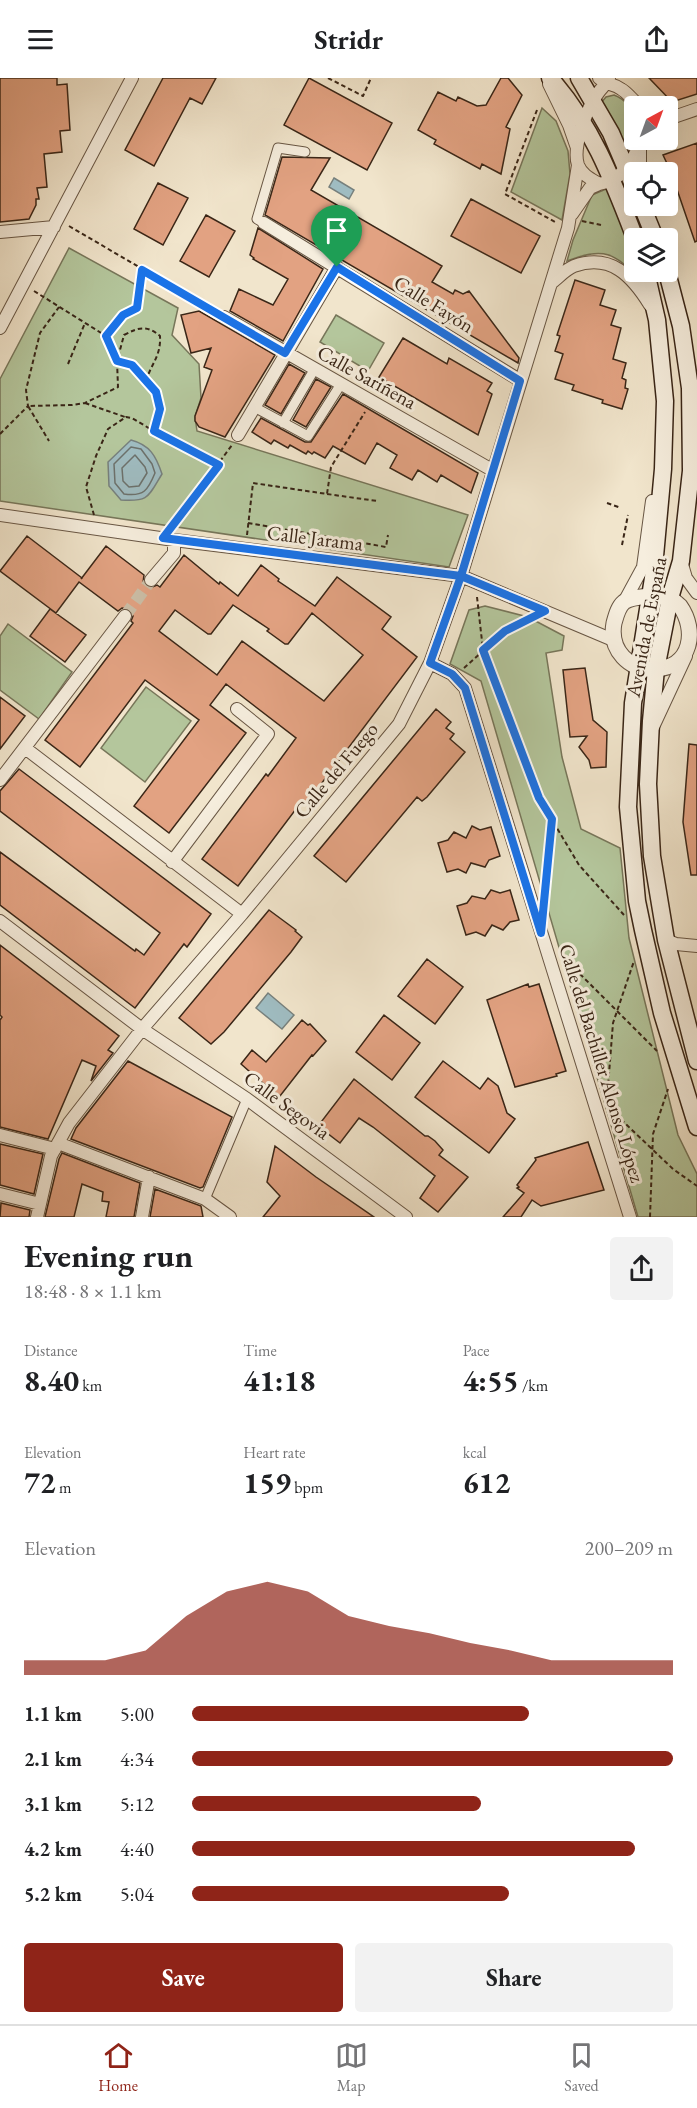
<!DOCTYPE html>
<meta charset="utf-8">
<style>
:root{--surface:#fff;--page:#f2f2f2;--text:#202124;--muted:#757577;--line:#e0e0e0;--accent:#8f2418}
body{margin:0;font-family:"EB Garamond",serif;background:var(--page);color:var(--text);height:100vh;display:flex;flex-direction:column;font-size:22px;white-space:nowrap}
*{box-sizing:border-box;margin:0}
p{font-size:20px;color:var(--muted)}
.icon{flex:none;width:33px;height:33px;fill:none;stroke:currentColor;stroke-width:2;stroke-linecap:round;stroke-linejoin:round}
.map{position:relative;height:1139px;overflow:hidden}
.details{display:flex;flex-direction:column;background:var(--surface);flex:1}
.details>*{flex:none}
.needle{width:39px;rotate:41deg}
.tools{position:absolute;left:624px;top:18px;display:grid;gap:12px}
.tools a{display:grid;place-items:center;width:54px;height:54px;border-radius:6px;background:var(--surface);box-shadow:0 6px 24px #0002;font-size:30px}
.pin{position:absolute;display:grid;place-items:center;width:51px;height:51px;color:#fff;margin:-62px -26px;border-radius:50% 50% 50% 0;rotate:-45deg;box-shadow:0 0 6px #0007}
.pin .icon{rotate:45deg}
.round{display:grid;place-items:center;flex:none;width:63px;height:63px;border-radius:6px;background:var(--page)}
.headline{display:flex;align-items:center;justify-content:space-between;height:102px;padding:0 24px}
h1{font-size:33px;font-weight:700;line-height:45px}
.metrics{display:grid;grid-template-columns:repeat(3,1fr);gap:9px;height:102px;padding:6px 24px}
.metrics div{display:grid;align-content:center}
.metrics b{font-size:30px;font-weight:700}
.metrics small{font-size:16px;font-weight:400}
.metrics p{font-size:16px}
.chart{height:168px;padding:12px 24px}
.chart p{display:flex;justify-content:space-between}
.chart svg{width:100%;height:108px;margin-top:6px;fill:var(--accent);opacity:.7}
.cta{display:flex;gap:12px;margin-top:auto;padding:12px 24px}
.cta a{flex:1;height:69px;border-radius:6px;background:var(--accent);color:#fff;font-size:24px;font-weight:700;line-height:69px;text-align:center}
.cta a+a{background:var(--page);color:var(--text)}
ul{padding:0 24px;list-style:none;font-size:20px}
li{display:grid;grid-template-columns:96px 72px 1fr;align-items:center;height:45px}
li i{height:15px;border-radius:8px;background:var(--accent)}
header{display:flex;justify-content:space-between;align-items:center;height:78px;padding:0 24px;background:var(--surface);font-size:27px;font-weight:700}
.tab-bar{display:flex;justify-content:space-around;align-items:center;height:84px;border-top:2px solid var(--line);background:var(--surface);font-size:16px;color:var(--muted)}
.tab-bar a{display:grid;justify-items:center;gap:3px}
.tab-bar .selected{color:var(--accent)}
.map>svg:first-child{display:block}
.green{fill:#b4c69c;stroke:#77765a;stroke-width:1.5}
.water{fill:#9fbcc1;stroke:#77807d;stroke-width:1.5}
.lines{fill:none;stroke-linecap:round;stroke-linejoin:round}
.shore{stroke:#6c716c;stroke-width:1.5}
.building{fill:#e2a282;stroke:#3a2617;stroke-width:1.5;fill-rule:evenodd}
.minor-tunnel{stroke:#ccbfa8;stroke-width:12;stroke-dasharray:12 6;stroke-linecap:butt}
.pedestrian-casing{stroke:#685644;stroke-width:11}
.minor-casing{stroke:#685644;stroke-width:14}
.tertiary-casing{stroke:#685644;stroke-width:17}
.secondary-casing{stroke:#3a2617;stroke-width:19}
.path{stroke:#3a2617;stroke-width:2;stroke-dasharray:4.5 3;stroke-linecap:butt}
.pedestrian{stroke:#f6eede;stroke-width:9}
.minor{stroke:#f6eede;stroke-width:12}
.tertiary{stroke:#f6eede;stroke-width:15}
.secondary{stroke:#f6eede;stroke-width:16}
.route-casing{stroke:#fff;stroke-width:12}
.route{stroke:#1a73e8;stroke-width:8}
.labels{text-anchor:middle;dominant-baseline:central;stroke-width:6;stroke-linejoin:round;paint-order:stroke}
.street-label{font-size:20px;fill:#3a2617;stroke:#f6eede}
</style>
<header><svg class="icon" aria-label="menu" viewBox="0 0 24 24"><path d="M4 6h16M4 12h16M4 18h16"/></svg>Stridr<svg class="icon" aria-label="share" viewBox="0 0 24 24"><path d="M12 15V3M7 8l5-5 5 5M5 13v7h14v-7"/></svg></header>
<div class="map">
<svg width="697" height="1139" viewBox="0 0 697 1139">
<rect width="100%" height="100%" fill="#f1e5cc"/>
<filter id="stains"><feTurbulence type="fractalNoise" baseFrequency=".00333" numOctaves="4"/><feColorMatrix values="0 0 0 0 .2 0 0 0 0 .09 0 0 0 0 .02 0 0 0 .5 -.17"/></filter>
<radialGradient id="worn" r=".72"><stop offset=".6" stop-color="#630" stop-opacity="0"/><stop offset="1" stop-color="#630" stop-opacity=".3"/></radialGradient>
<path class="green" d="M614,17C639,27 638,53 627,73L600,26L606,19Z
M542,30L556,43L568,73L570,96L562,142L511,114Z
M606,111C623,121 634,174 634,194H639L641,202C614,175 604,168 567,183L573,162L592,117Z
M69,170L178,230L172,257L199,286L201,320L195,339L197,353L468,437L449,489L0,423V301Z
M336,237L384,265L368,293L320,264Z
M485,528L528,539L564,558L562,572L546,575L562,679L581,751L620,770L629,860L678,1057L697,1096V1139H638L481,603L450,586L469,532Z
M8,546L72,594L39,641L0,612V558Z
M146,609L191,643L145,704L101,670Z"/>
<path class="water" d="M334,100L354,112L349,121L329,109Z
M131,362C150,367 156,378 162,396C148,419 149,424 121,422L109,408L108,384Z
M268,915L294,937L282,951L256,930Z"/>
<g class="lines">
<path class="shore" d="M131,369L141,371L152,386L155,395C148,412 144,419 124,416L115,405L114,386Z
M135,377L145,389L147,395L139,408L129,409L123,403L122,390Z"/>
</g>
<path class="building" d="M0,0H57V7L67,6L70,52L60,53L62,74L44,76L47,109L37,110L39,121H36V127L29,141L0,144Z
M163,0H216L202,26L190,20L154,88L125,72Z
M309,0L392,45L367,92L284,47Z
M501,0H508L522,17L506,49L510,51L501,96L482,86L480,91L434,66L436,62L418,52L438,14L456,23L458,19L477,28L486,27Z
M649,0H697V16L672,24Z
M697,65V163L695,164L671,94L663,77Z
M282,79L330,80L311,112L442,188L432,204L453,216L455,212L463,216L469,213L519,280L518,285L265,137Z
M158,105L188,120L163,167L134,151Z
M471,121L540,158L521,195L451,158Z
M206,137L235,153L209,199L180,183Z
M258,150L323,191L283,263L230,233L239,211L273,227L288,201L253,181L254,180L250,177Z
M575,202L605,212L600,227L616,232L611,247L621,250L613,281L626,285L622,300L626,302L625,310L628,311L622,331L602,325L603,322L572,312L574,307L555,301L563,276L555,273L560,258L557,257Z
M199,233L275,277L225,359L199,349L195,343V338L212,292L204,289L211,270L191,275L181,237Z
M403,260L447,286L449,280L492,305L487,313L492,316L478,357L379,299Z
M289,286L305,295L281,336L265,327Z
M316,301L331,309L306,349L293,342Z
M343,316L478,395L471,415L441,397L437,404L418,392L412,402L390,390L397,377L377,365L365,386L333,368L325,380L314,374L312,376L308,373L306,376L290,367L288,370L274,362L271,366L252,354L261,340L305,364H311Z
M27,458L82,500L81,501L106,468L144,497L143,505L150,510L157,507L160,509L184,477L219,506L220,504L238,518L261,487L279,501L278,503L315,528L337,499L391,539L382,551L417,579L306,726L302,723L238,808L202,781L266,696L268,698L296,660L226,606L210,627L246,655L169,755L134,728L199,642L145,602L80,689L45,662L133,545L131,543L133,538L129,531L122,530L118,533L79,504L56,535L0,493ZM233,527L269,551L267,553L285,566H288L312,535L363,577L324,623L242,563L217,597L159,553L175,532L208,556H211Z
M50,531L86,557L65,584L30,558Z
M585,590L593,642L607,654L606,689L591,690L589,682L579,669L587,658L570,659L563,592Z
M0,619L25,638L0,671Z
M436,631L451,644L446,650L454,656L450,661L465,674L427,719L422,723L417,719L346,804L314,778Z
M689,666L697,667V797H691L683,744Z
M19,691L211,836L187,869L184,866L135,930L0,827V774L135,873L136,871L144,877L160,855L0,733V713Z
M472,748L480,752L491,749L500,778L489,782L485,789L471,785L466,795L458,791L447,794L438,765L448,762L454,754L466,760Z
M491,812L500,815L510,812L519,842L510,844L503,852L492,847L485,858L476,854L466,857L457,828L467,825L472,818L485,821Z
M269,832L296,852L295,853L302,859L291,874L224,954L211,966L179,940Z
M0,867L119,958L108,972L113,975L91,1003L96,988L82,982L48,1061L0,1049V942L2,939L0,937Z
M427,881L463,909L435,946L398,918Z
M528,906L529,909L539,906L566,993L556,996L557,998L515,1009L487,922Z
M384,937L420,965L392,1002L356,974Z
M302,942L308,947L310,946L326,963L313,978L312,977L280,1018L259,1002L241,986L252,972L266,984Z
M128,983L232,1039L203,1109L200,1110L71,1061L76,1050Z
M443,983L480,1011L488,1000L498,1008L507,1035L515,1041L489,1075L415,1019Z
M354,1001L425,1058H428L435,1063L443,1072L439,1077L468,1099L438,1134L420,1120L435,1098L373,1049L359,1040L340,1065L318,1048Z
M588,1064L604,1112L541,1128L532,1122L521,1139H503L524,1115L517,1110L519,1109L517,1107L536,1082L535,1080Z
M0,1066L43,1076L34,1116L0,1107Z
M275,1068L316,1099L374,1139H263L280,1118L267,1104Z
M62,1075L140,1105L134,1139H106L109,1124L102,1123L103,1114L82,1106L74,1139H45L59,1081Z
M155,1111L201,1128L203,1139H150Z
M1,1125L30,1132L29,1139H0Z"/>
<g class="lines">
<path class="minor-tunnel" d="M125,538L151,502"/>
<defs>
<path id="pedestrian" d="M264,145L257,141L278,70L305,74
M254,329L308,358L341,306
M283,345L314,292
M205,1121L247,1021"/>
<path id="minor" d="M599,0C608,8 613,5 621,11C628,15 633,23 640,28
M609,0C606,7 602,9 598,15C587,30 572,69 578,87C582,97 591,101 599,106C603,105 610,104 613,102C624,95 639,74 640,62
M549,6L569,47L577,70
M668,41L697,31
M640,94V67
M572,136L590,110L599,106
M264,145L521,303
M0,154L54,149
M551,205C558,200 566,191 574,188C611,175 632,198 650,227
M224,239L492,392
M0,250L132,0
M238,357L337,189
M0,437L174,462L461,498L613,562
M681,483L686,500L697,515
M151,502L174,475V462
M624,524L643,489L652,423
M430,585L452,596L465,610L630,1139
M653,649L686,578
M25,670L242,836
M0,702L125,538
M172,784L268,656L237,631
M0,843L142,951L247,1021L406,1139
M666,862L676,866L697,868
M0,1057L55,1071
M58,1065L205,1121L230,1139
M0,1116L40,1126
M37,1139L51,1078L69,1045L142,951L242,836L399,646L430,585L461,498L568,150L578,87
M142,1139L149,1099"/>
<path id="tertiary" d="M650,518C656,519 663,518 669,520C673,521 676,525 680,528C697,552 692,589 656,591C629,593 609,572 614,545C616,538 618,529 624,524C631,519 642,519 650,518Z"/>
<path id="secondary" d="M550,0C592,47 613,103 635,160
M579,0L611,55L634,109
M642,128L655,160
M646,194L657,242L665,323L663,391L653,500L633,625L628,729L637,823L643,852L662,935L697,1049
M667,194L681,248L690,310L691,393L681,483L670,520L656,591L651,643L648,706L652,778L666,862L697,983"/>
</defs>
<use href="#pedestrian" class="pedestrian-casing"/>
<use href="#minor" class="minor-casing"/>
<use href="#tertiary" class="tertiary-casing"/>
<use href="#secondary" class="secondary-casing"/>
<path class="path" d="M328,0L363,18L371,0
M537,32L505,116L555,144
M582,143L601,147
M69,148L214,233
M34,213L106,258L117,283L118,309L85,325L72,327L28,328L49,363
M106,258L123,237L137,230L142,192
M68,286L85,245
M146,303C152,284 161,278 160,258C147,247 139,249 124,257L117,283L132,287L156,314L160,331L154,353
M85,325L125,339
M0,356L28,328L26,312L40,255L59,229
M327,416L377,423
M607,425L621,430
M94,437L86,409L96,378L108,351L126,339L132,340L172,364L218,387
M248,445L386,469L388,457
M171,450L232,367
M247,457L253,405L327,416L331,389L365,334
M622,467L628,437
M477,519L483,572L539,720L579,787L624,837
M464,590L505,553L529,541
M544,819L552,741
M564,880L657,973
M607,1021L613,945L634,883
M610,1031L673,1091L697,1108
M650,1139L653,1056L668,1011"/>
<use href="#pedestrian" class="pedestrian"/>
<use href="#minor" class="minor"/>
<use href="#tertiary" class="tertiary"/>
<use href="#secondary" class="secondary"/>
</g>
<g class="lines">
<defs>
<path id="route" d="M337,189L285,275L142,192L137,230L123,237L106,258L117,283L132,287L156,314L160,331L154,353L219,387L163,460L461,498L430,585L452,596L465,610L541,855L552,741L539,720L483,572L505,553L545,533L461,498L520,303L337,189"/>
</defs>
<use href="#route" class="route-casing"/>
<use href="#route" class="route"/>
</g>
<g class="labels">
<g class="street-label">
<text transform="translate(434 226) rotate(32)">Calle Fayón</text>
<text transform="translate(367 299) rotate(29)">Calle Sariñena</text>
<text transform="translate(315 460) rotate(7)">Calle Jarama</text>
<text transform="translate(646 549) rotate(-79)">Avenida de España</text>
<text transform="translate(336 692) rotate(-50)">Calle del Fuego</text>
<text transform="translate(602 985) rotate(73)">Calle del Bachiller Alonso López</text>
<text transform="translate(287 1027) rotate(36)">Calle Segovia</text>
</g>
</g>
<rect width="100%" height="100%" filter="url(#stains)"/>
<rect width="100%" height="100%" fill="url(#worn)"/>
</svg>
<div class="tools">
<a><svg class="needle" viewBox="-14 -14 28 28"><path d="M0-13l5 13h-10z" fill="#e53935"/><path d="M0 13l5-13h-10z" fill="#757577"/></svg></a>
<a><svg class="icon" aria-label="locate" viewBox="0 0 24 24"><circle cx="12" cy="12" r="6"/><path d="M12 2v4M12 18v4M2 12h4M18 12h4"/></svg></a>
<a><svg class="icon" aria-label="layers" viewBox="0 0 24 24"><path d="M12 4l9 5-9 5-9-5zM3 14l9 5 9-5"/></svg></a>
</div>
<div class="pin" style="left:337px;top:189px;background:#1e9e55"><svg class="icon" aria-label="arrive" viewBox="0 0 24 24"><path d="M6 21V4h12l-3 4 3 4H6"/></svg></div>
</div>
<section class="details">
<div class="headline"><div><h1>Evening run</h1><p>18:48 · 8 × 1.1 km</p></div><a class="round"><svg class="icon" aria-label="share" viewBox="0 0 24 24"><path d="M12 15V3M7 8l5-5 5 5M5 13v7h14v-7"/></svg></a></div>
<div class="metrics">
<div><p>Distance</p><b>8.40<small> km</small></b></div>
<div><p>Time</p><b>41:18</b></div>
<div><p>Pace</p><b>4:55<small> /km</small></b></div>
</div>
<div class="metrics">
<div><p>Elevation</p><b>72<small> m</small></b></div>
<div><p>Heart rate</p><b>159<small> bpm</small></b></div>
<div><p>kcal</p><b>612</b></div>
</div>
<div class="chart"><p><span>Elevation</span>200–209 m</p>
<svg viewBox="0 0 160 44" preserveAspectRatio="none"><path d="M0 44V38L10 38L20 38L30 34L40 20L50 10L60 6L70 10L80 20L90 24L100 27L110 31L120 34L130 38L140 38L150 38L160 38V44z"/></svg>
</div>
<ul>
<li><b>1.1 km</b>5:00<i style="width:70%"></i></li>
<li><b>2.1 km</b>4:34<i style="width:100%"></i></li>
<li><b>3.1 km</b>5:12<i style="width:60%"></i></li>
<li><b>4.2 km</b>4:40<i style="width:92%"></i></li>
<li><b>5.2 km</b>5:04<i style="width:66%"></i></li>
</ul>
<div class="cta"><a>Save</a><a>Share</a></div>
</section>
<nav class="tab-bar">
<a class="selected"><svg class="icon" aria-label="home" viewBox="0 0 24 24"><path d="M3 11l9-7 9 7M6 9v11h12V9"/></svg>Home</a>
<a><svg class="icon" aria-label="map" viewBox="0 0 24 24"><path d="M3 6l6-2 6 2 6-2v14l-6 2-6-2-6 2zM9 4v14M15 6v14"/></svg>Map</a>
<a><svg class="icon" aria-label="saved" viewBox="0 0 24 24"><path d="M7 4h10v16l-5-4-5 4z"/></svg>Saved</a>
</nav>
